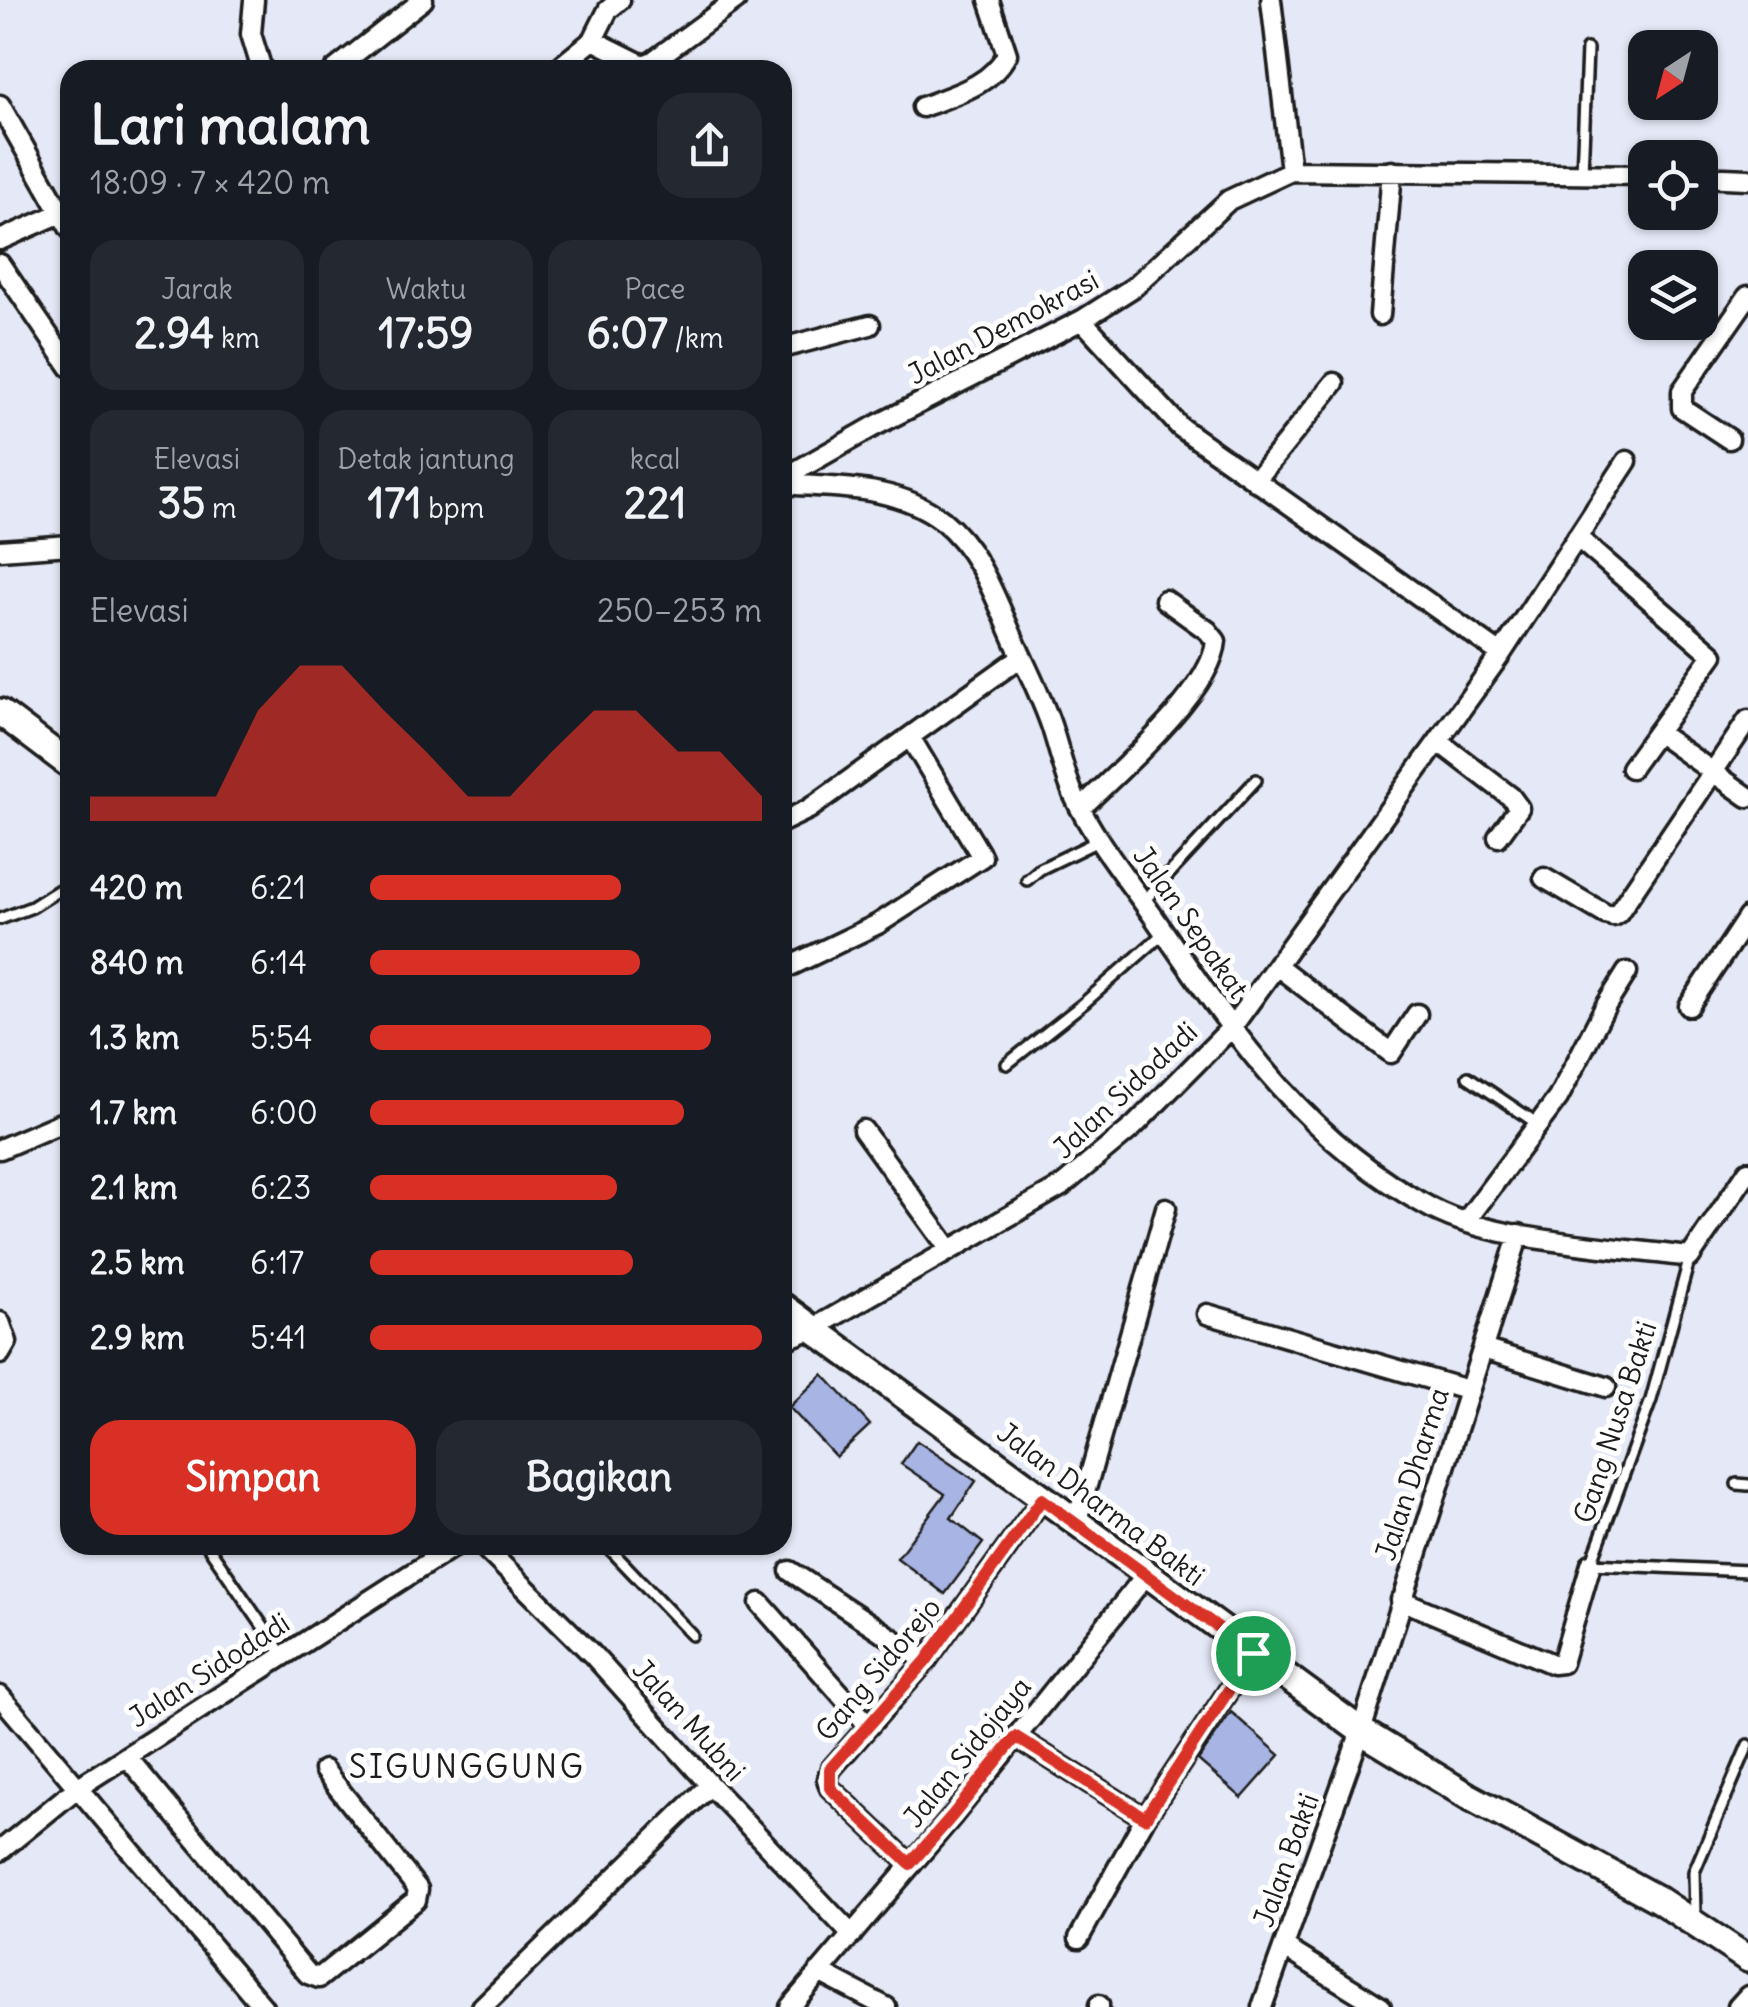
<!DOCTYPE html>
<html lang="id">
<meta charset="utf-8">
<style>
:root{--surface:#171b24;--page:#242831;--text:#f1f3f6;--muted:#9ea1a6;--accent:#d93025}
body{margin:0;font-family:Delius,sans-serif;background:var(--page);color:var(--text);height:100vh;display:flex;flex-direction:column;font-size:38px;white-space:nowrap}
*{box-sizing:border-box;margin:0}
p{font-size:32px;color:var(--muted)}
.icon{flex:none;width:55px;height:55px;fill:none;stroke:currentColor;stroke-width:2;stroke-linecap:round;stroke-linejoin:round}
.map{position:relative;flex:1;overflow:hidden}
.details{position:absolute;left:60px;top:60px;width:732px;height:1495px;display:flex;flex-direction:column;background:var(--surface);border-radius:30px;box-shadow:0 2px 8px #0004}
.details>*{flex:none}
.needle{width:65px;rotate:216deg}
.fabs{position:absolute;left:1628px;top:30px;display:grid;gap:20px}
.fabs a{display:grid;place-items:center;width:90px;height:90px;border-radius:20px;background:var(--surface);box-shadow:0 2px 8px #0004;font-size:50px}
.pin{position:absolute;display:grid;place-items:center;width:85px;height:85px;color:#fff;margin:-42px;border:5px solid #fff;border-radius:50%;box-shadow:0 2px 10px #0007}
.round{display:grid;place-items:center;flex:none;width:105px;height:105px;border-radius:30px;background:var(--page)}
.summary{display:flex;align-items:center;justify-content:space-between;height:170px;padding:0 30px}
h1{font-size:55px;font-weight:700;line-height:75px}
.figures{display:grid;grid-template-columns:repeat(3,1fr);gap:15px;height:170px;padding:10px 30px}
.figures div{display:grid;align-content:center;border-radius:25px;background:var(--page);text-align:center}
.figures b{font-size:42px;font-weight:700}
.figures small{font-size:28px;font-weight:400}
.figures p{font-size:28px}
.chart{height:280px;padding:20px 30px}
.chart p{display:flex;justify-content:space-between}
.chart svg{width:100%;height:180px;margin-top:10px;fill:var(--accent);opacity:.7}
.cta{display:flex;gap:20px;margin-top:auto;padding:20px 30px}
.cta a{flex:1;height:115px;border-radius:30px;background:var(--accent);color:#fff;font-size:40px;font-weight:700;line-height:115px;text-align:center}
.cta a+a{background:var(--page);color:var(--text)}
ul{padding:0 30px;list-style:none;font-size:32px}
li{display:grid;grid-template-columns:160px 120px 1fr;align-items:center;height:75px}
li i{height:25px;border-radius:12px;background:var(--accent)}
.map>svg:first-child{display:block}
.building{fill:#a7b4e4;stroke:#1c1c1c;stroke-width:2.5}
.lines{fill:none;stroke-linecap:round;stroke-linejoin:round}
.lane-casing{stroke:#1c1c1c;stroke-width:16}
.street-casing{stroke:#1c1c1c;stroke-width:25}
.secondary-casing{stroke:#1c1c1c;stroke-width:32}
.lane{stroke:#fff;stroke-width:9}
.street{stroke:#fff;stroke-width:18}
.secondary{stroke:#fff;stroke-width:25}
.route-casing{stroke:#fff;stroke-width:20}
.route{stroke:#d93025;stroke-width:12}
.labels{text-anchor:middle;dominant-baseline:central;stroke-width:10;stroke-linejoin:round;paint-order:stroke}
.street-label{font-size:28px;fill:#1c1c1c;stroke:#fff}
.quarter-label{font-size:32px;letter-spacing:2.5px;fill:#1c1c1c;stroke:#fff}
</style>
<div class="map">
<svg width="1748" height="2007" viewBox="0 0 1748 2007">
<rect width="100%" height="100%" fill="#e5e8f7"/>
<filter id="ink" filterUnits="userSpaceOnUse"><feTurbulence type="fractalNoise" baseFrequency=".01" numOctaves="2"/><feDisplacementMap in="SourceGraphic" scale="20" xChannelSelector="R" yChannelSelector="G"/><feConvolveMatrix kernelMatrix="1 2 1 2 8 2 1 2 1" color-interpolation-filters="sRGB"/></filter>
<g filter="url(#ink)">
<path class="building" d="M823,1374L870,1425L836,1457L789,1407Z
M917,1441L976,1481L951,1518L983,1543L945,1594L897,1558L945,1494L901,1464Z
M1231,1712L1280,1755L1242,1798L1198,1760Z"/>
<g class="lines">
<defs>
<path id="lane" d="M1582,173L1587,49
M1027,880L1040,869L1100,840
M1143,902L1256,780
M0,919L32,907L70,883
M1007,1064L1084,1003L1164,933
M1468,1077L1538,1124
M1690,1257L1651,1400L1591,1564L1748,1571
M1737,1484L1748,1485
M207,1545L282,1654
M606,1545L692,1635
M1695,1917L1694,1872L1748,1745"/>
<path id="street" d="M254,0L251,34L262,70
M1271,0L1291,171
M593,40L643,65L653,61L736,0
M334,70L423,0
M556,70L593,40L608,10L620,0
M0,105L70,229
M922,107C953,95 991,86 1007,54L989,0
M1700,177L1748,179
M0,240L61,213
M0,264L70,367
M1380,315L1392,171
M1082,320L1180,427L1501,654
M782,348L870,325
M1729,439L1682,408V391L1748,296
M782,479L873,427L1082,320L1134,287L1229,200L1291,171L1645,175
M1255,481L1334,383
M782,484C836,488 897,485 942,520C980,551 995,598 1015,642C1027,669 1041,696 1051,725C1059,749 1064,773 1074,796C1094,839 1126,878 1153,916C1233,1032 1303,1140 1431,1208C1494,1242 1617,1247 1690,1257L1748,1171
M1577,537L1713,655L1631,768
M0,550L70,545
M1658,733L1748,797
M1439,742L1511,797L1519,808L1498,837
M1081,808C1118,772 1212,691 1216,641L1208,631L1165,600
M782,822L809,809L1021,657
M1544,878L1605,914L1613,916L1618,913L1748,720
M1277,966L1391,1053L1417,1014
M782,970L878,924L982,857L910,737
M1689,1006L1748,917
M863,1130L950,1250
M0,1149L70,1119
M1466,1221L1558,1098L1605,1007L1627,972
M1207,1314L1467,1390
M0,1322L7,1342L0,1354
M782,1341L812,1329L1062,1186L1134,1126L1232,1027L1501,654L1627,461
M1483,1349L1606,1387
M1076,1524L1166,1208
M482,1545L592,1654L710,1785L852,1935
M790,1571L926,1661
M1401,1600L1553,1664L1562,1663L1591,1564
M760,1603L869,1726
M0,1696L263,2007
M1016,1737L1145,1818L1079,1938
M127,1757L308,1974L319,1978L416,1900L418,1889L324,1770
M1145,1818L1253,1653
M0,1851L77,1788L456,1545
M910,1864L830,1788L827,1779L831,1769L926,1661L1042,1499
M1284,1947L1381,2007
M819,1972L886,2007
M482,2007L710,1785
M790,2007L952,1817L1146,1575
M1099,2007V2005
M1262,2007L1361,1731L1519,1234
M1738,2007L1748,1996"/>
<path id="secondary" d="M0,712L70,765
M782,1306L1361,1731L1468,1796L1659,1900L1748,1959"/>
</defs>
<use href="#lane" class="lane-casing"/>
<use href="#street" class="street-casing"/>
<use href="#secondary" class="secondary-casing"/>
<use href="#lane" class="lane"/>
<use href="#street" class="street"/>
<use href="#secondary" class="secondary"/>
</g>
</g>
<g class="lines" filter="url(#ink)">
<defs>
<path id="route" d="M1042,1499L1253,1653L1145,1818L1016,1737L952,1816L910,1864L830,1788V1769L926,1661Z"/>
</defs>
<use href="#route" class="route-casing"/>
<use href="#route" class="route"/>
</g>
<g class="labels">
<g class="street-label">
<text transform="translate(1003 327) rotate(-28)">Jalan Demokrasi</text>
<text transform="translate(1191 922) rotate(55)">Jalan Sepakat</text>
<text transform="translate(1125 1090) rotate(-43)">Jalan Sidodadi</text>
<text transform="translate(1615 1422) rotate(-72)">Gang Nusa Bakti</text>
<text transform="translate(1412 1474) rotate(-72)">Jalan Dharma</text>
<text transform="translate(1101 1504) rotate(37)">Jalan Dharma Bakti</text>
<text transform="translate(878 1669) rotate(-50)">Gang Sidorejo</text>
<text transform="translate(209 1670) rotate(-33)">Jalan Sidodadi</text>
<text transform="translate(689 1720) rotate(48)">Jalan Mubni</text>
<text transform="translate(967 1752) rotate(-51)">Jalan Sidojaya</text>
<text transform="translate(1286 1860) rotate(-70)">Jalan Bakti</text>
</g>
<g class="quarter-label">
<text x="467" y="1766">SIGUNGGUNG</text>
</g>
</g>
</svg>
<div class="fabs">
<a><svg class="needle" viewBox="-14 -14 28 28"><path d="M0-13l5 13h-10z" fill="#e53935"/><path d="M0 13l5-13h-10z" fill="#9ea1a6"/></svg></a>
<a><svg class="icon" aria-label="locate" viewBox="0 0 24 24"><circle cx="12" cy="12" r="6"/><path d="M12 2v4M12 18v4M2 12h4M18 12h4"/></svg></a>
<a><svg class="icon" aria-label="layers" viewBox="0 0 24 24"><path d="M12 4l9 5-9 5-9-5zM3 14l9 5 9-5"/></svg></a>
</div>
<div class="pin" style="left:1253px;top:1653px;background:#1e9e55"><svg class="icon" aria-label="arrive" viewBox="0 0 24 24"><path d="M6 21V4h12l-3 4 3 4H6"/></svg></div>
<section class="details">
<div class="summary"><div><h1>Lari malam</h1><p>18:09 · 7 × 420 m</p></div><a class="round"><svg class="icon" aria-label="share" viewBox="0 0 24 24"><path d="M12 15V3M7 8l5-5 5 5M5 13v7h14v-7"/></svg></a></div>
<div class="figures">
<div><p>Jarak</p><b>2.94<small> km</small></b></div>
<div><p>Waktu</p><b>17:59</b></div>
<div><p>Pace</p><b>6:07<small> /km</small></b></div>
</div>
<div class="figures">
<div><p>Elevasi</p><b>35<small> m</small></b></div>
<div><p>Detak jantung</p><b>171<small> bpm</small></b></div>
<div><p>kcal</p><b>221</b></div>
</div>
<div class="chart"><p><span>Elevasi</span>250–253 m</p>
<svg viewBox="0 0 160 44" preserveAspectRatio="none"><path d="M0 44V38L10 38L20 38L30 38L40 17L50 6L60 6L70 17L80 27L90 38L100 38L110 27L120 17L130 17L140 27L150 27L160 38V44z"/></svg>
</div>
<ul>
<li><b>420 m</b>6:21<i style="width:64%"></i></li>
<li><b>840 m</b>6:14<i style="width:69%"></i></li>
<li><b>1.3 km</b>5:54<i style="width:87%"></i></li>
<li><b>1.7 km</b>6:00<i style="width:80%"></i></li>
<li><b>2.1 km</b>6:23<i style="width:63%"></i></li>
<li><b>2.5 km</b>6:17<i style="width:67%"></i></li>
<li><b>2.9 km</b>5:41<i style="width:100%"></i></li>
</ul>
<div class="cta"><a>Simpan</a><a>Bagikan</a></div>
</section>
</div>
